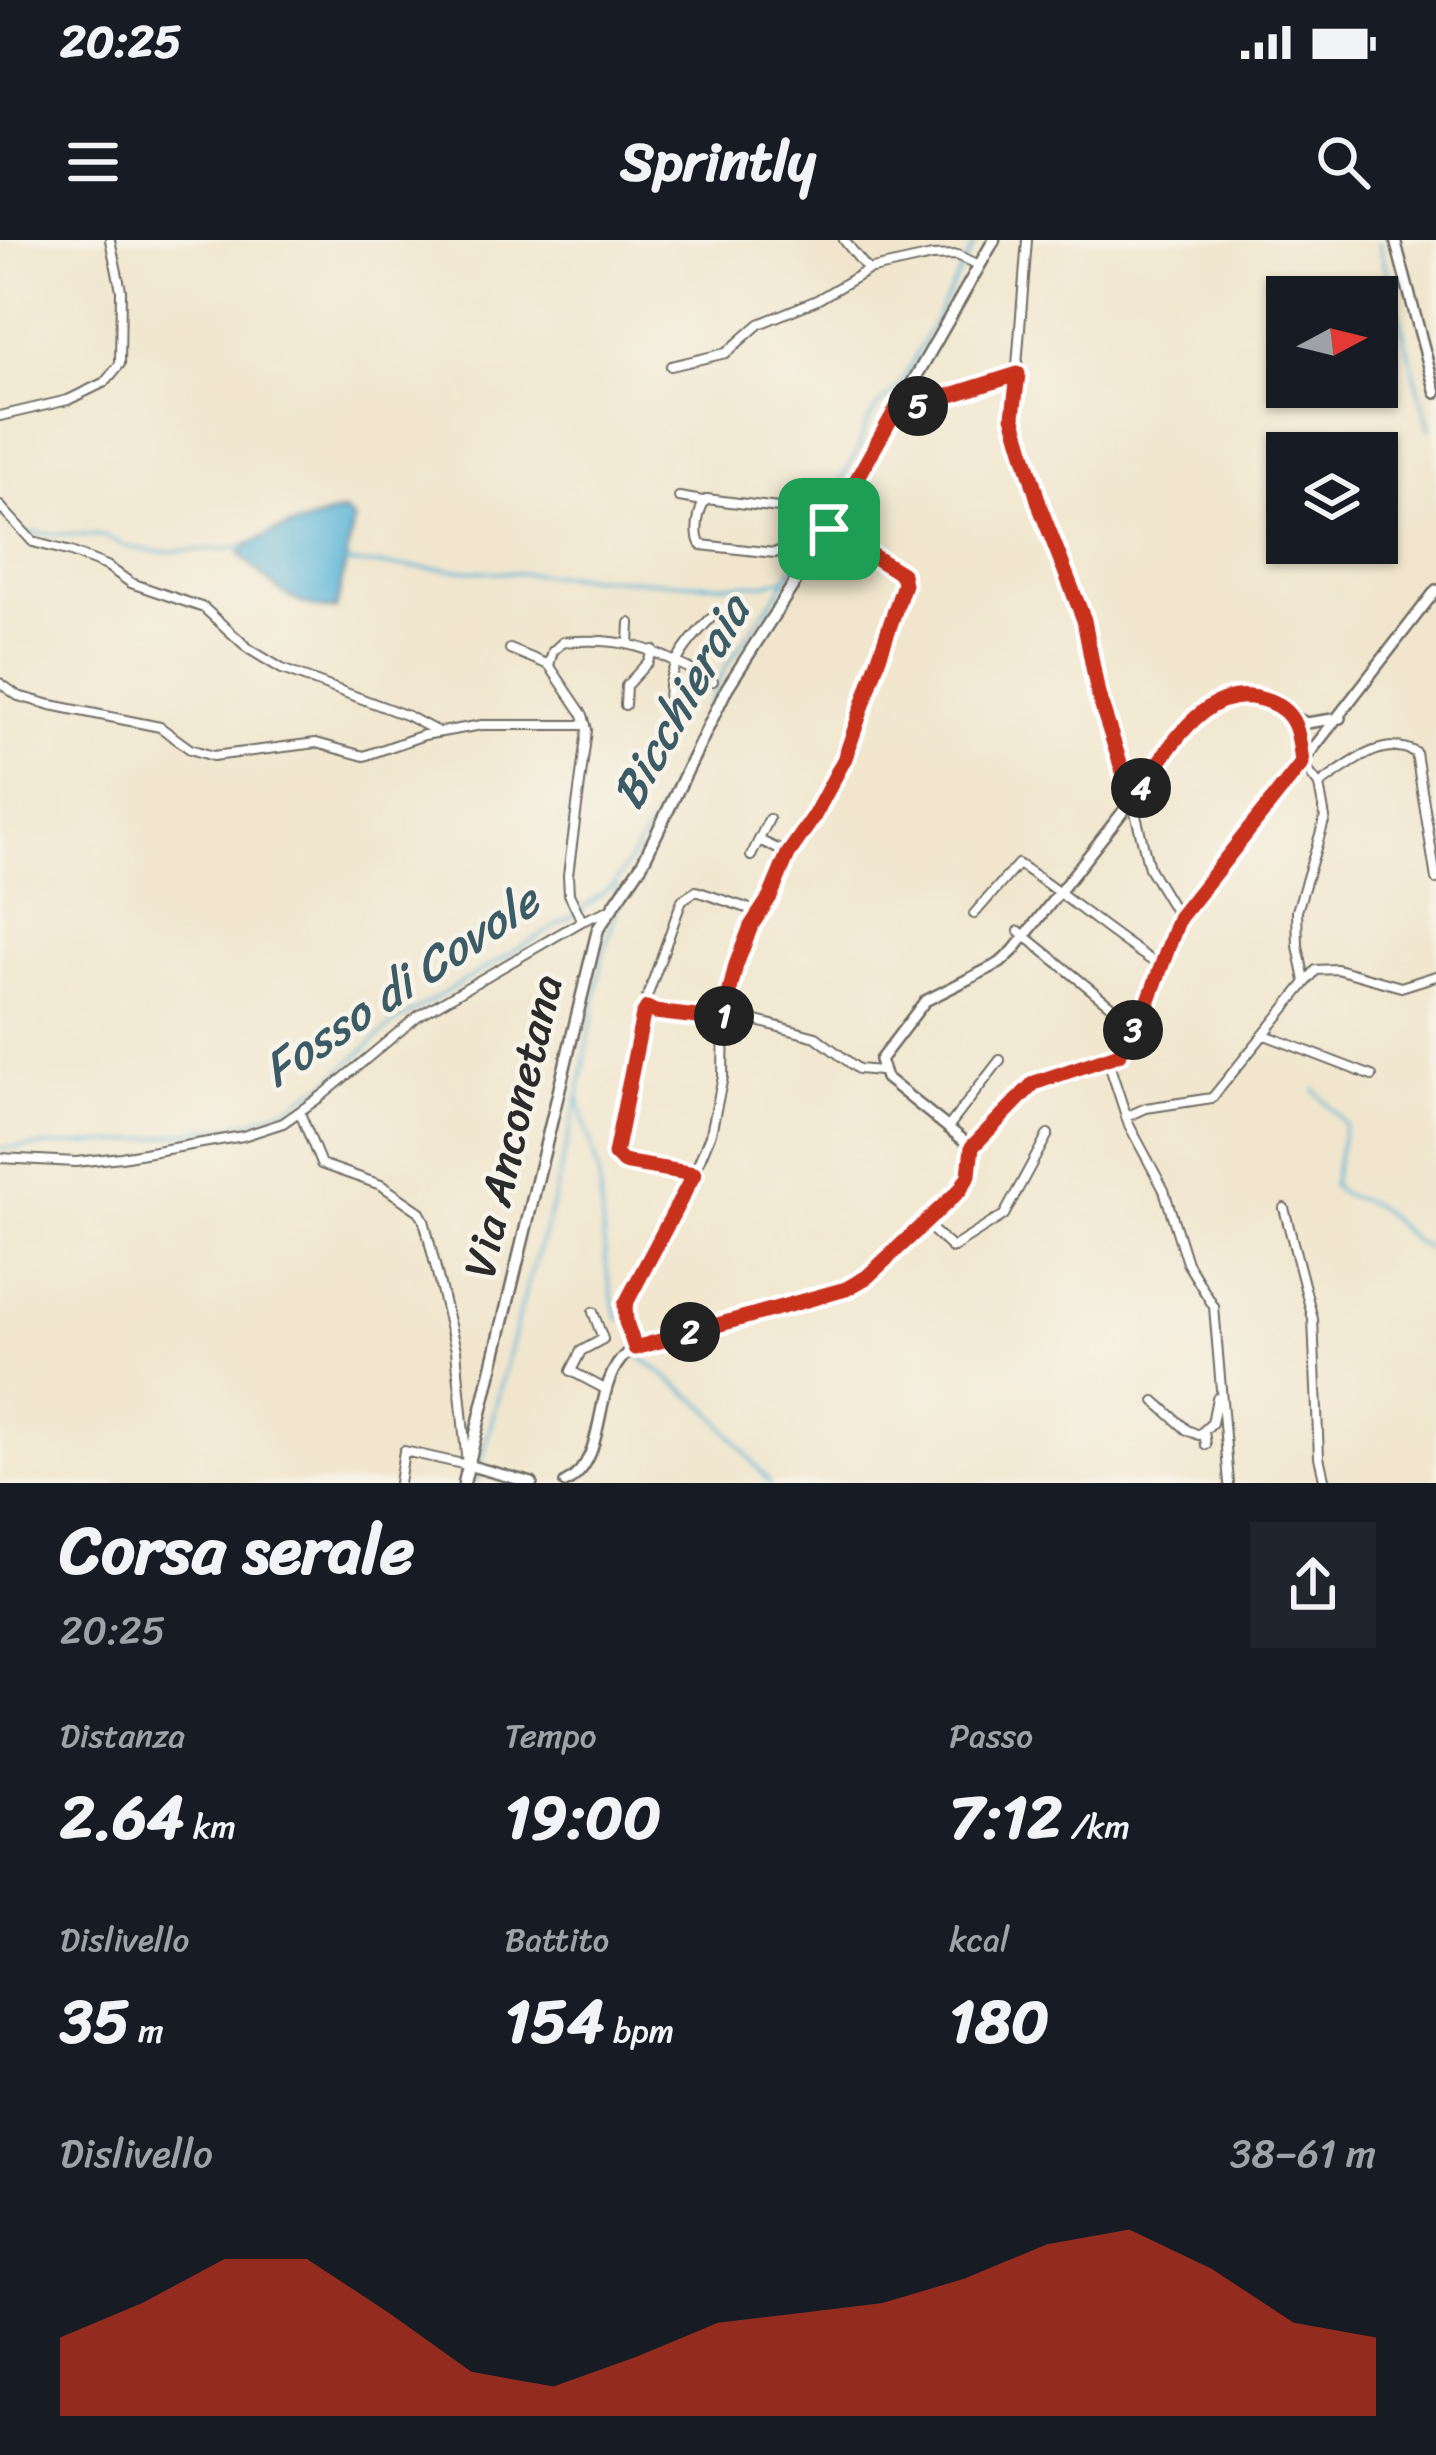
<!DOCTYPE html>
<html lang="it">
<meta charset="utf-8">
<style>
:root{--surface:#171b24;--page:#20242c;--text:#f1f3f6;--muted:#9ea1a6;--accent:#c8321e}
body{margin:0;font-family:Sriracha,sans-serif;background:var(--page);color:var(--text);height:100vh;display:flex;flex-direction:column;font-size:45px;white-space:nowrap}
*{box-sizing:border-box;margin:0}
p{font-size:39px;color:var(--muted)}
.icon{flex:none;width:66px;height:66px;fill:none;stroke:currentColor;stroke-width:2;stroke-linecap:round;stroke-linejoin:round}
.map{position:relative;height:1243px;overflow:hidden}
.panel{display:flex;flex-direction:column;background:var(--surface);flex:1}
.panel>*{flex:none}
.needle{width:78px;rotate:83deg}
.buttons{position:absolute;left:1266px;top:36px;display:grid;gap:24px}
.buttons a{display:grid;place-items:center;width:132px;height:132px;border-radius:0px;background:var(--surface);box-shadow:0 3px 9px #0004;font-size:60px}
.pin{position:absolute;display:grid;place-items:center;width:102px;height:102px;color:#fff;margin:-51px;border-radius:24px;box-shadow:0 6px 18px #0006}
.km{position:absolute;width:60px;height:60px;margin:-30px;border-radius:50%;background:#222;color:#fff;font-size:33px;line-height:60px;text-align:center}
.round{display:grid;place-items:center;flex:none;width:126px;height:126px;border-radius:0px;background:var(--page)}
.headline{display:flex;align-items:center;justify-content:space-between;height:204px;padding:0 60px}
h1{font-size:66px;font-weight:800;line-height:90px}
.stats{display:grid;grid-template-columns:repeat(3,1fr);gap:18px;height:204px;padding:12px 60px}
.stats div{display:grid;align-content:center}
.stats b{font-size:60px;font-weight:800}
.stats small{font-size:33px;font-weight:400}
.stats p{font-size:33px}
.chart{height:336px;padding:24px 60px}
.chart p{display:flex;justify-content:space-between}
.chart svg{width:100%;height:216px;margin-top:12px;fill:var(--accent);opacity:.7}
.status{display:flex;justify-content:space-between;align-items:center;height:84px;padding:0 60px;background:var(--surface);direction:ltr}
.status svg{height:33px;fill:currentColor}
header{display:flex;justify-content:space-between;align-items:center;height:156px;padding:0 60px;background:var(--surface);font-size:54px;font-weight:800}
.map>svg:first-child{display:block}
.water{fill:#59b4d7;stroke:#427081;stroke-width:3}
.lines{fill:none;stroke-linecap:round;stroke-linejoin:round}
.stream{stroke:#59b4d7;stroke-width:3}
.minor-casing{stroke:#706c64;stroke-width:12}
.tertiary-casing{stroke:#706c64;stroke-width:14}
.secondary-casing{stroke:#706c64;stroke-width:15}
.minor{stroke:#fff;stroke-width:8}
.tertiary{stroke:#fff;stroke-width:9}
.secondary{stroke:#fff;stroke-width:10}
.route-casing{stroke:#fff;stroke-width:24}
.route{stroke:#c8321e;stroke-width:15}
.labels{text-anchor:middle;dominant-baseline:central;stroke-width:9;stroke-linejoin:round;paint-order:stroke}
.street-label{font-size:45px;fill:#2b2b2b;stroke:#f7f3e8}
.water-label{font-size:48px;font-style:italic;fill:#3b5b67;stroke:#f7f3e8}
</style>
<div class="status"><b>20:25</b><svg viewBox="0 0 49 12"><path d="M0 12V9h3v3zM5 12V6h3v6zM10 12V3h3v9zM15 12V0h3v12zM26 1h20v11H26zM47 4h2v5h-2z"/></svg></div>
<header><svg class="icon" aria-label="menu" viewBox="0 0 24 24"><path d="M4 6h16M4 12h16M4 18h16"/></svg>Sprintly<svg class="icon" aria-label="search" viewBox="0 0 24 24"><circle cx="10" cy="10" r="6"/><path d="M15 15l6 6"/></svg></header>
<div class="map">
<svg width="1436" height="1243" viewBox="0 0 1436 1243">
<rect width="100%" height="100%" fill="#f7f3e8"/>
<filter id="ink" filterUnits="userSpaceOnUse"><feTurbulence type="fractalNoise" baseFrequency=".00833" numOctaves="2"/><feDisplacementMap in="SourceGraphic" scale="24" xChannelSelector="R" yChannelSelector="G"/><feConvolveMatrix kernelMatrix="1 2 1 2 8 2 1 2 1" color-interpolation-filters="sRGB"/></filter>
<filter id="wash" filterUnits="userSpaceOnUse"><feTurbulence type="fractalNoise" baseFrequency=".004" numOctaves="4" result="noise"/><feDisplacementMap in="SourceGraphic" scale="48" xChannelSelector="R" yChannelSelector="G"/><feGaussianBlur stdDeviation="2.7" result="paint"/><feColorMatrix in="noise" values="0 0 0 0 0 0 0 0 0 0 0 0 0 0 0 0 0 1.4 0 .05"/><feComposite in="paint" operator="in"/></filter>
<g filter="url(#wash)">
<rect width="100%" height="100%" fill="#f1e6cd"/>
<path class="water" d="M344,271L354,280L336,369C295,371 266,341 240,314L243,307L274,292Z"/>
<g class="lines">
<path class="stream" d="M1378,0L1430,189
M29,293L103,296L127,307L156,312L244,308
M342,323L705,344H766L787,337
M617,655L615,643L657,578L725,428L779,351L858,210L866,185L878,166L899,147L977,0
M1315,850L1345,884L1332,946C1345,959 1363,958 1378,968C1399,983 1411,1004 1436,1012
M579,856C582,885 596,911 599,939C603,988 603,1033 619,1080
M0,908L124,902L237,885L283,870L329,841L394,783L573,676L613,645
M639,1116L710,1170L770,1243
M476,1243L521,1066L552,966L579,854L603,714L618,665"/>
</g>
</g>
<g filter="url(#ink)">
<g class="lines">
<defs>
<path id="minor" d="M844,0L868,30
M1027,0L1013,176L1041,270L1084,380L1098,454L1132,560L1149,628L1179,678
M671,126L726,113L759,84L817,60L868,30L932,16L957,15L979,25
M900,165C926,173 992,145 1017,134
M0,176L68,160L105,142L120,124L121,50L110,0
M679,257L703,261
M0,266L33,302L71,312L107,326L131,343L204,368L249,409L282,429L408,476L438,492
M793,274C796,289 790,306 775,313L701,305C694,295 698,267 707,259L786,269L827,293
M629,403L630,383
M510,409L549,425
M0,443L18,456L51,465L160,487L190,509L213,516L316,503L364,516L424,495L482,485H586
M669,463C664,429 688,402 710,379
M625,465L626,446L648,422L653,410
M1319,545C1346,527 1383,493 1416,513L1436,639
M759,600L788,614
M751,616L769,579
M974,674L1018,624C1068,656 1111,696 1162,727
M582,681L569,654L568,635L587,490L583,475L549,425L553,411L563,402C632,396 654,411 713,441
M1019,691L1136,786
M647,768L655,772L723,780
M724,772L816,797L858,829L880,831
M1265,795L1372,836
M1108,821L1129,885L1164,950L1187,1023L1214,1067L1229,1243
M300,873L321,924L381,945L419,971L424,980L456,1110L467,1225L404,1211L399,1243
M1126,877L1146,868L1212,858L1316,730L1337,729L1401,747L1436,736
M949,886L1000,820
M972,907L1040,837L1108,821L1119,814L1149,760L1179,678L1302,523L1319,545L1325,578L1297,671L1298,706L1305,741
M0,918L76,922L121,917L243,896L283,883L323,855L418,776L582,681L609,670
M694,934L623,922L615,914L647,757L682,660L696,651L747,668L756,675
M1284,968L1313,1079L1319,1217L1325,1243
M925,983L952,1008L1004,975L1048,894
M593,1072L603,1099L581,1111L571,1131L605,1149
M635,1108L625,1065L694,934L711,893L723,837L724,772L751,686L770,657L788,614L813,578L845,517L904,344L902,334L829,289
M1155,1161L1187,1190L1199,1195L1212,1183L1217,1158
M1204,1192L1206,1205"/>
<path id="tertiary" d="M1395,0L1436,153
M1293,479L1299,492L1302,523
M1302,523L1436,350
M467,1225L532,1243
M565,1243C610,1220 590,1146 627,1113L846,1049L867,1037L960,950L969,935L972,907L886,838L880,820L925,761L1000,723L1013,711L1207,465L1220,458L1255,456L1306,483L1340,478"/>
<path id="secondary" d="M464,1243L598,689L642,624L727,448L829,289L994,0"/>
</defs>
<use href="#minor" class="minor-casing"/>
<use href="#tertiary" class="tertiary-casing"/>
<use href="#secondary" class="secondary-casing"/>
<use href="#minor" class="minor"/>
<use href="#tertiary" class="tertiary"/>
<use href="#secondary" class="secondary"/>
</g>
</g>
<g class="lines" filter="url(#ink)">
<defs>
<path id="route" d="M1018,134L1013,176L1041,270L1084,380L1098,454L1132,560C1168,514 1204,435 1270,462C1298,473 1299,496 1302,523L1179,678L1149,760L1119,814L1034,843L972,907L969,935L960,950L867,1037L846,1049L635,1108L626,1082L625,1065L694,934L623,922L615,914L643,775L647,768L655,772L723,780L736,725L751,686L770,657L788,614L813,578L845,518L904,344L902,334L829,289L899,164L910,168Z"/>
</defs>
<use href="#route" class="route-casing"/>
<use href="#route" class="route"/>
</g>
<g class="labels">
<g class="street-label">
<text transform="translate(513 886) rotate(-77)">Via Anconetana</text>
</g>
<g class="water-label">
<text transform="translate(680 462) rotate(-61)">Bicchieraia</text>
<text transform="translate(400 745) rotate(-34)">Fosso di Covole</text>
</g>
</g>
</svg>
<div class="buttons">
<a><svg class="needle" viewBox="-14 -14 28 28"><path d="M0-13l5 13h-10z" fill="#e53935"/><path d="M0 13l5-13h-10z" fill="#9ea1a6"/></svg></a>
<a><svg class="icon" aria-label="layers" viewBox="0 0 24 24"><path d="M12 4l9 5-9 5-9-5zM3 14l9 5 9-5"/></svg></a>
</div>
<div class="pin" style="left:829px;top:289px;background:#1e9e55"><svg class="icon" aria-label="arrive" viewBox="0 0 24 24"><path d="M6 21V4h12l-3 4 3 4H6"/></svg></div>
<b class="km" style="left:724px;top:776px">1</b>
<b class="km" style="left:690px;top:1092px">2</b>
<b class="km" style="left:1133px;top:790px">3</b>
<b class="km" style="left:1141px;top:548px">4</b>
<b class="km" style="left:918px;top:166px">5</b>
</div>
<section class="panel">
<div class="headline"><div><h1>Corsa serale</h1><p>20:25</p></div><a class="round"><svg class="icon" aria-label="share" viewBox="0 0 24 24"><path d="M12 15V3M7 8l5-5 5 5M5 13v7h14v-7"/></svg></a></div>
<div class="stats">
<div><p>Distanza</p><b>2.64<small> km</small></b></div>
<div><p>Tempo</p><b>19:00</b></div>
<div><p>Passo</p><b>7:12<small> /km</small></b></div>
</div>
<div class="stats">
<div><p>Dislivello</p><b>35<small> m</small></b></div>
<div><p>Battito</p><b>154<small> bpm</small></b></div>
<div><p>kcal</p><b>180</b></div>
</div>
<div class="chart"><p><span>Dislivello</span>38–61 m</p>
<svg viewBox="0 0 160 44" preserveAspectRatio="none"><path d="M0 44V28L10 21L20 12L30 12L40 23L50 35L60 38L70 32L80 25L90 23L100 21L110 16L120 9L130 6L140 14L150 25L160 28V44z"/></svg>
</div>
</section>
